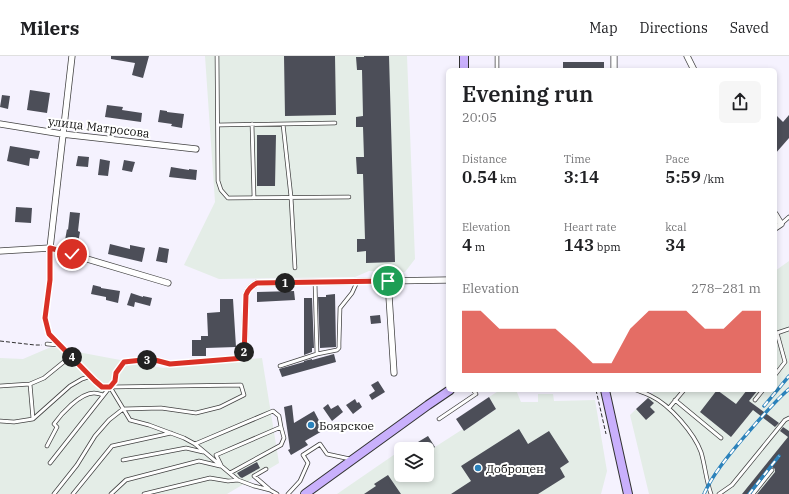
<!DOCTYPE html>
<meta charset="utf-8">
<style>
:root{--surface:#fff;--page:#f6f6f6;--text:#202124;--muted:#757577;--line:#e0e0e0;--accent:#d93025}
body{margin:0;font-family:"IBM Plex Serif",serif;background:var(--page);color:var(--text);height:100vh;display:flex;flex-direction:column;font-size:15px;white-space:nowrap}
*{box-sizing:border-box;margin:0}
p{font-size:13px;color:var(--muted)}
.icon{flex:none;width:22px;height:22px;fill:none;stroke:currentColor;stroke-width:2;stroke-linecap:round;stroke-linejoin:round}
.map{position:relative;flex:1;overflow:hidden}
.side{position:absolute;left:446px;top:12px;width:331px;height:324px;display:flex;flex-direction:column;background:var(--surface);border-radius:6px;box-shadow:0 2px 6px #0003}
.side>*{flex:none}
.buttons{position:absolute;left:394px;top:386px;display:grid;gap:8px}
.buttons a{display:grid;place-items:center;width:40px;height:40px;border-radius:6px;background:var(--surface);box-shadow:0 2px 6px #0003;font-size:20px}
.pin{position:absolute;display:grid;place-items:center;width:34px;height:34px;color:#fff;margin:-17px;border:2px solid #fff;border-radius:50%;box-shadow:0 1px 4px #0007}
.km{position:absolute;width:20px;height:20px;margin:-10px;border-radius:50%;background:#222;color:#fff;font-size:11px;line-height:20px;text-align:center}
.round{display:grid;place-items:center;flex:none;width:42px;height:42px;border-radius:6px;background:var(--page)}
.headline{display:flex;align-items:center;justify-content:space-between;height:68px;padding:0 16px}
h1{font-size:22px;font-weight:600;line-height:30px}
.stats{display:grid;grid-template-columns:repeat(3,1fr);gap:6px;height:68px;padding:4px 16px}
.stats div{display:grid;align-content:center}
.stats b{font-size:17px;font-weight:600}
.stats small{font-size:11px;font-weight:400}
.stats p{font-size:11px}
.chart{height:112px;padding:8px 16px}
.chart p{display:flex;justify-content:space-between}
.chart svg{width:100%;height:72px;margin-top:4px;fill:var(--accent);opacity:.7}
header{display:flex;align-items:center;gap:24px;box-sizing:border-box;height:56px;padding:0 20px;background:var(--surface);border-bottom:1px solid var(--line)}
header strong{font-size:19px}
nav{display:flex;gap:22px;margin-inline-start:auto;font-size:14px}
.map>svg:first-child{display:block}
.industrial{fill:#e4ede7}
.building{fill:#4c4e58}
.lines{fill:none;stroke-linecap:round;stroke-linejoin:round}
.lane-casing{stroke:#424242;stroke-width:4.5}
.street-casing{stroke:#424242;stroke-width:7}
.secondary-casing{stroke:#313131;stroke-width:10}
.path{stroke:#313131;stroke-width:1;stroke-dasharray:4 2;stroke-linecap:butt}
.lane{stroke:#fff;stroke-width:3}
.street{stroke:#fff;stroke-width:5.5}
.secondary{stroke:#c9b0fc;stroke-width:8}
.rail-casing{stroke:#2b82bb;stroke-width:3.5}
.rail{stroke:#fff;stroke-width:2;stroke-dasharray:6;stroke-linecap:butt}
.route-casing{stroke:#fff;stroke-width:8}
.route{stroke:#d93025;stroke-width:5}
.poi-dot{fill:#2b82bb;stroke:#fff;stroke-width:1.5}
.labels{text-anchor:middle;dominant-baseline:central;stroke-width:4;stroke-linejoin:round;paint-order:stroke}
.street-label{font-size:12px;fill:#0f0f0f;stroke:#fff}
.poi-label{font-size:12px;fill:#0f0f0f;stroke:#fff;text-anchor:start}
</style>
<header>
<strong>Milers</strong>
<nav><a>Map</a><a>Directions</a><a>Saved</a></nav>
</header>
<div class="map">
<svg width="789" height="438" viewBox="0 0 789 438">
<rect width="100%" height="100%" fill="#f5f2fe"/>
<path class="industrial" d="M205,0H407L415,203L405,216L369,215L355,221L219,223L184,209L215,146Z
M789,205V438H649L630,359L656,334H775V215Z
M51,291L163,312L262,302L279,407L227,438H0V302L23,303Z
M500,334H516L521,346H538V338H553L554,345L595,344L607,415L601,438H337L401,394V419H427V393H403L412,387L413,389L428,380L435,391L463,373L464,375L496,353L489,341Z"/>
<path class="building" d="M111,0H149L143,22L132,19L135,7L111,3Z
M284,0H335L336,59L285,60Z
M364,0H389L395,206L366,207V195L357,196V183H365L363,118H357L356,101H364L363,71H356V61L363,60L362,14H357L356,1H364Z
M563,6H604V14H563Z
M30,34L50,37L47,57L27,54Z
M2,39L10,40L8,53L0,51Z
M107,49L123,51L122,54L142,57L141,66L105,61Z
M160,54L167,55V56L184,58L182,72L171,70L172,68L158,66Z
M775,58L783,66L789,59V82L775,98Z
M257,79H276L275,130H257Z
M10,90L40,95L38,103L30,102L29,110L7,105Z
M78,100L89,101L88,111L76,110Z
M100,103L110,105L108,120L98,119Z
M124,104L135,106L132,116L122,114Z
M171,111L189,114V113L197,114L196,124L169,121Z
M16,151L32,152L31,167L15,166Z
M70,156L80,157L78,175L80,176L77,193L64,190L67,173L68,174Z
M110,188L130,193V189L145,192L142,206L108,198Z
M159,191L169,193L167,207L156,205Z
M93,229L101,231V232L120,235L118,247L106,244V241L91,238Z
M294,235L295,244L257,246V236Z
M131,237L143,241V240L152,242L150,250L135,246L134,251L127,249Z
M335,238L336,291L320,292L318,241H326V239Z
M304,242H312L314,292H312V296L304,299Z
M220,243H233L236,291L206,292V300H192V284H201V280H208L207,257L220,256Z
M380,259L381,267L371,268L370,260Z
M334,298L336,306L282,321L279,313L304,306V305L312,303V304Z
M378,325L385,336L372,344L369,339L375,335L371,329Z
M717,334L736,348L747,334H758L749,345L779,367L775,371L753,354L731,381L700,356Z
M489,341L496,353L464,375L456,363Z
M648,342L654,347L650,351L655,356L646,364L636,353Z
M355,343L357,347L359,346L362,351L353,358L346,349Z
M328,348L331,353L338,349L343,356L332,365L323,352Z
M292,349L294,367L314,355L324,374L305,385L308,389L291,399L288,394L290,393L284,351Z
M783,371L789,375V438H757L775,416V413L772,411L770,412L750,438H742L788,381L780,375Z
M519,373L528,388L549,375L569,406L560,412L565,421L538,438H451L471,425L461,410Z
M428,380L435,391L427,396V393H416L413,389Z
M257,406L260,412L242,422L240,421L237,417Z
M388,419L401,438H364L376,430L374,428Z"/>
<g class="lines">
<defs>
<path id="lane" d="M217,0L218,125L221,134L228,142L349,141
M497,14V0
M252,68L254,141
M283,68L291,141L295,212
M218,69L335,67
M781,168L789,161
M315,226L317,298
M775,277H777L785,306L775,319
M777,277L789,273
M47,288L59,289L71,300L95,325L102,331H110L115,325L116,317L124,306L151,303L170,308L244,302
M280,310L317,298L337,294L339,292V287L340,252L352,237L357,226
M30,328L44,322L71,300
M0,330L30,328L33,363
M110,331L130,364L149,369L184,382L195,388L238,424L254,430L270,434L277,438
M636,334C641,336 646,337 651,340C670,349 694,377 701,396C705,409 706,424 711,438
M675,344L721,382
M755,344L763,334
M669,352L684,334
M439,363L476,338L473,334
M0,365L14,366L33,363L70,330L82,323L91,320
M195,388L273,355L279,360L281,371L216,399L221,409
M47,390L57,371L54,368C61,358 80,337 94,337C97,337 100,338 103,339
M123,404L186,392L203,396
M50,407L110,331
M266,413L254,420L269,433
M230,417L281,389L284,382L281,371
M54,438L77,409L95,380L109,364L123,353L161,352L196,357L220,351L244,339L241,329L110,331
M73,438L112,390L171,377
M111,438L126,424L199,405L220,410
M144,438L210,422L228,425L238,424
M288,438L300,425L308,407L303,399L320,388L327,398L350,403
M719,438L732,429L785,364L789,362
M753,438L772,414"/>
<path id="street" d="M614,0V14
M687,0L694,14
M0,68L62,78L196,93
M775,158L781,168L775,172
M50,192L72,0
M0,195L50,192L168,227
M388,225L394,317
M244,302L246,239C248,233 251,230 257,227L448,224"/>
<path id="secondary" d="M464,0V14
M605,334L628,438
M305,438L428,349L450,334"/>
</defs>
<use href="#lane" class="lane-casing"/>
<use href="#street" class="street-casing"/>
<use href="#secondary" class="secondary-casing"/>
<path class="path" d="M50,198C50,206 50,215 50,223C49,244 39,267 55,284
M0,285L35,289H42
M596,334L606,378"/>
<use href="#lane" class="lane"/>
<use href="#street" class="street"/>
<use href="#secondary" class="secondary"/>
<defs>
<path id="rail" d="M764,350L789,320
M704,438C714,416 730,398 745,380C759,364 773,347 789,333
M749,438L779,400"/>
</defs>
<use href="#rail" class="rail-casing"/>
<use href="#rail" class="rail"/>
</g>
<g class="lines">
<defs>
<path id="route" d="M72,198L50,192V224L45,262L49,278L95,325L102,331H110L115,325L116,317L124,306L151,303L170,308L244,302L246,239C248,233 251,230 257,227L388,225"/>
</defs>
<use href="#route" class="route-casing"/>
<use href="#route" class="route"/>
</g>
<g class="poi-dot">
<circle cx="311" cy="369" r="4"/>
<circle cx="478" cy="412" r="4"/>
</g>
<g class="labels">
<g class="street-label">
<text transform="translate(99 71) rotate(7)">улица Матросова</text>
</g>
<g class="poi-label">
<text x="319" y="369">Боярское</text>
<text x="486" y="412">Доброцен</text>
</g>
</g>
</svg>
<div class="buttons">
<a><svg class="icon" aria-label="layers" viewBox="0 0 24 24"><path d="M12 4l9 5-9 5-9-5zM3 14l9 5 9-5"/></svg></a>
</div>
<div class="pin" style="left:388px;top:225px;background:#1e9e55"><svg class="icon" aria-label="arrive" viewBox="0 0 24 24"><path d="M6 21V4h12l-3 4 3 4H6"/></svg></div>
<div class="pin" style="left:72px;top:198px;background:#d93025"><svg class="icon" aria-label="check" viewBox="0 0 24 24"><path d="M5 12l5 5 9-10"/></svg></div>
<b class="km" style="left:285px;top:227px">1</b>
<b class="km" style="left:244px;top:296px">2</b>
<b class="km" style="left:147px;top:304px">3</b>
<b class="km" style="left:72px;top:301px">4</b>
<section class="side">
<div class="headline"><div><h1>Evening run</h1><p>20:05</p></div><a class="round"><svg class="icon" aria-label="share" viewBox="0 0 24 24"><path d="M12 15V3M7 8l5-5 5 5M5 13v7h14v-7"/></svg></a></div>
<div class="stats">
<div><p>Distance</p><b>0.54<small> km</small></b></div>
<div><p>Time</p><b>3:14</b></div>
<div><p>Pace</p><b>5:59<small> /km</small></b></div>
</div>
<div class="stats">
<div><p>Elevation</p><b>4<small> m</small></b></div>
<div><p>Heart rate</p><b>143<small> bpm</small></b></div>
<div><p>kcal</p><b>34</b></div>
</div>
<div class="chart"><p><span>Elevation</span>278–281 m</p>
<svg viewBox="0 0 160 44" preserveAspectRatio="none"><path d="M0 44V6L10 6L20 17L30 17L40 17L50 17L60 27L70 38L80 38L90 17L100 6L110 6L120 6L130 17L140 17L150 6L160 6V44z"/></svg>
</div>
</section>
</div>
